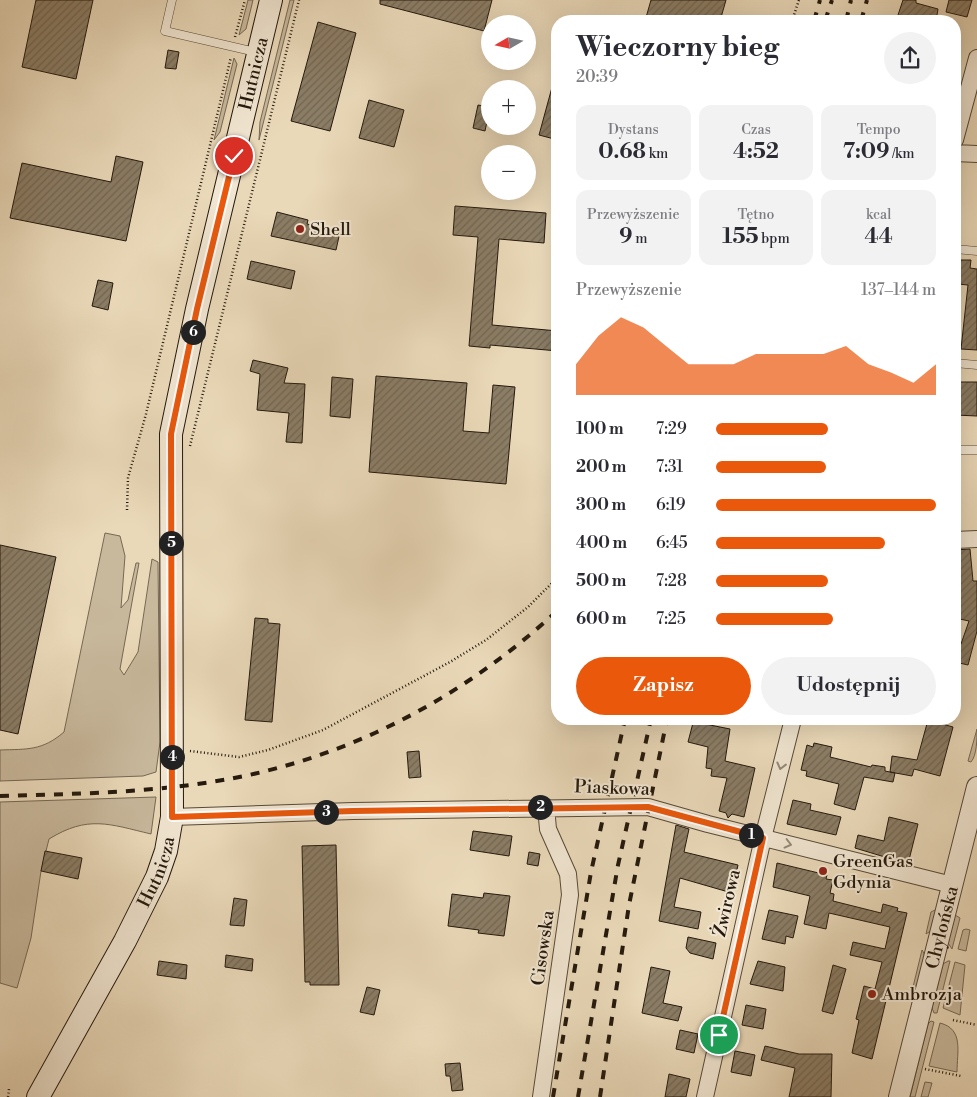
<!DOCTYPE html>
<html lang="pl">
<meta charset="utf-8">
<style>
:root{--surface:#fff;--page:#f2f2f3;--text:#2b2b33;--muted:#7c7c81;--accent:#ea580c}
body{margin:0;font-family:"Libre Bodoni",serif;background:var(--page);color:var(--text);height:100vh;display:flex;flex-direction:column;font-size:19px;white-space:nowrap}
*{box-sizing:border-box;margin:0}
p{font-size:16px;color:var(--muted)}
.icon{flex:none;width:28px;height:28px;fill:none;stroke:currentColor;stroke-width:2;stroke-linecap:round;stroke-linejoin:round}
.map{position:relative;flex:1;overflow:hidden}
.details{position:absolute;left:551px;top:15px;width:410px;height:710px;display:flex;flex-direction:column;background:var(--surface);border-radius:20px;box-shadow:0 5px 20px #0002}
.details>*{flex:none}
.needle{width:32px;rotate:261deg}
.tools{position:absolute;left:481px;top:15px;display:grid;gap:10px}
.tools a{display:grid;place-items:center;width:55px;height:55px;border-radius:50%;background:var(--surface);box-shadow:0 5px 20px #0002;font-size:25px}
.pin{position:absolute;display:grid;place-items:center;width:42px;height:42px;color:#fff;margin:-21px;border:2px solid #fff;border-radius:50%;box-shadow:0 1px 5px #0007}
.km{position:absolute;width:25px;height:25px;margin:-12px;border-radius:50%;background:#222;color:#fff;font-size:14px;line-height:25px;text-align:center}
.round{display:grid;place-items:center;flex:none;width:52px;height:52px;border-radius:26px;background:var(--page)}
.head{display:flex;align-items:center;justify-content:space-between;height:85px;padding:0 25px}
h1{font-size:28px;font-weight:700;line-height:38px}
.metrics{display:grid;grid-template-columns:repeat(3,1fr);gap:8px;height:85px;padding:5px 25px}
.metrics div{display:grid;align-content:center;border-radius:12px;background:var(--page);text-align:center}
.metrics b{font-size:21px;font-weight:700}
.metrics small{font-size:14px;font-weight:400}
.metrics p{font-size:14px}
.chart{height:140px;padding:10px 25px}
.chart p{display:flex;justify-content:space-between}
.chart svg{width:100%;height:90px;margin-top:5px;fill:var(--accent);opacity:.7}
.action{display:flex;gap:10px;margin-top:auto;padding:10px 25px}
.action a{flex:1;height:58px;border-radius:30px;background:var(--accent);color:#fff;font-size:20px;font-weight:700;line-height:58px;text-align:center}
.action a+a{background:var(--page);color:var(--text)}
ul{padding:0 25px;list-style:none;font-size:16px}
li{display:grid;grid-template-columns:80px 60px 1fr;align-items:center;height:38px}
li i{height:12px;border-radius:6px;background:var(--accent)}
.map>svg:first-child{display:block}
.grass{fill:#c8b89c;stroke:#766854}
.building{fill:url(#building-hatch);stroke:#24190d}
.lines{fill:none;stroke-linecap:round;stroke-linejoin:round}
.service-casing{stroke:#564938;stroke-width:9}
.minor-casing{stroke:#564938;stroke-width:18}
.tertiary-casing{stroke:#564938;stroke-width:22}
.secondary-casing{stroke:#24190d;stroke-width:24}
.path{stroke:#24190d;stroke-width:2.5;stroke-dasharray:1 2.5;stroke-linecap:butt}
.service{stroke:#f1e6d2;stroke-width:8}
.minor{stroke:#f1e6d2;stroke-width:16}
.tertiary{stroke:#f1e6d2;stroke-width:20}
.secondary{stroke:#f1e6d2;stroke-width:22}
.rail{stroke:#24190d;stroke-width:4;stroke-dasharray:9 9;stroke-linecap:butt}
.oneway{stroke:#958a79}
.route-casing{stroke:#fff;stroke-width:10}
.route{stroke:#ea580c;stroke-width:6}
.poi-dot{fill:#8f2418;stroke:#f1e6d2;stroke-width:2}
.labels{text-anchor:middle;dominant-baseline:central;stroke-width:4;stroke-linejoin:round;paint-order:stroke}
.street-label{font-size:18px;fill:#24190d;stroke:#f1e6d2}
.poi-label{font-size:18px;fill:#24190d;stroke:#f1e6d2;text-anchor:start}
</style>
<div class="map">
<svg width="977" height="1097" viewBox="0 0 977 1097">
<defs>
<pattern id="building-hatch" width="6" height="6" patternUnits="userSpaceOnUse" patternTransform="scale(1.25)"><rect width="6" height="6" fill="#8b7d66"/><path d="M-1 1l2-2M0 6l6-6M5 7l2-2" fill="none" stroke="#716652"/></pattern>
</defs>
<rect width="100%" height="100%" fill="#ead9b9"/>
<filter id="stains"><feTurbulence type="fractalNoise" baseFrequency=".004" numOctaves="4"/><feColorMatrix values="0 0 0 0 .2 0 0 0 0 .09 0 0 0 0 .02 0 0 0 .5 -.17"/></filter>
<radialGradient id="worn" r=".72"><stop offset=".6" stop-color="#630" stop-opacity="0"/><stop offset="1" stop-color="#630" stop-opacity=".3"/></radialGradient>
<path class="grass" d="M248,0H253L246,29L239,35Z
M290,0H294L259,140L260,122Z
M234,58L237,64L220,132L214,140Z
M105,533L120,536L125,556L121,608L128,600L136,563H139L120,669L124,675L138,652L152,559L158,562L160,742L156,772L143,776L0,781V750C27,749 42,751 64,732Z
M977,729C977,739 977,755 971,762L968,761Z
M156,797L151,834C109,824 88,815 49,839L41,871L31,938L17,988L0,983V802Z
M937,909L932,930L926,934L931,912Z
M955,915L960,918L952,949L948,943Z
M966,929L970,930L966,951L958,949L963,930Z
M922,950C929,959 921,977 916,986L913,987Z
M948,961H950L937,1013H934L932,1008L943,964Z
M955,962L965,965L960,1015L943,1008Z
M931,1021L934,1022L915,1097H910L928,1024Z
M940,1023C964,1029 957,1052 957,1072L929,1066Z
M925,1082L932,1083L928,1097H921Z"/>
<path class="building" d="M36,0H93L76,79L22,67Z
M380,0H492L484,31L380,4Z
M651,0H726L720,21H645Z
M903,0H916V3L938,9L936,21H896Z
M949,0H972L967,17L946,12Z
M318,22L356,33L330,131L291,121Z
M168,50L179,52L176,69L165,68Z
M554,80L558,81V140L539,135Z
M369,100L404,110L394,147L359,138Z
M478,105L490,107L485,131L473,128Z
M116,156L143,162L126,241L10,218L22,163L111,182Z
M455,206L546,213L544,243L499,239L492,325L558,331V351L490,345V348L469,346L478,237L453,235Z
M277,212L308,220L307,224L340,232L336,250L271,236Z
M959,260H971L970,268L977,269V350L961,349L968,285L958,284Z
M251,261L295,271L291,289L247,279Z
M98,280L113,283L108,310L92,306Z
M253,360L288,368L284,383L305,384L302,443L286,442L289,413L257,410L260,374L250,371Z
M376,376L467,383L463,431L489,433L493,385L515,387L506,484L369,472Z
M332,377L353,379L350,418L330,416Z
M955,382H977V416L955,415Z
M0,545L56,557L18,734L0,730Z
M970,549L973,581H977V631L968,665L955,662L959,643L961,644L969,621L955,618V550Z
M255,618L268,619V623L280,624L272,722L245,720Z
M694,719H706L705,724L730,729L725,761L755,768L744,817L732,814L728,818L726,813L719,811L727,778L711,776L712,769L706,768L708,747L688,742Z
M928,720L953,727L940,776L914,769L912,776L890,772L892,756L917,760Z
M814,743L832,747L830,757L871,767L872,765L885,767V771L895,773L893,782L864,777L855,810L834,804L839,784L806,776L807,771L801,770L807,745L813,747Z
M419,751L421,777L409,778L407,752Z
M793,800L811,804L810,810L841,817L836,835L787,824Z
M889,817L918,824L908,864L855,848L858,835L884,841Z
M676,825L689,829L684,852L738,865L732,893L680,878L674,907L701,912L698,929L659,921Z
M473,831L512,836L509,856L470,850Z
M336,845L339,985H310V982H305L302,846Z
M45,851L82,858L78,879L41,871Z
M529,852L540,854L538,866L527,864Z
M777,863L827,875L826,879L833,880L830,893L834,894L833,901L881,913L883,904L898,908L897,911L907,913L872,1059L852,1053L859,1020L856,1019L864,986L875,989L882,962L850,955L853,942L885,949L890,927L829,913L826,929L804,924L810,896L773,887Z
M484,893L510,896L504,936L478,933L479,930L448,926L452,894L483,898Z
M234,898L247,900L244,926L230,925Z
M769,910L798,916L793,938L786,936L785,944L762,939Z
M688,937L716,943L713,959L690,953L686,948Z
M226,955L253,959L252,971L225,967Z
M159,961L187,965L186,979L157,975Z
M758,961L785,967L783,991L750,984Z
M833,965L846,969L833,1014L822,1011Z
M651,967L670,971L663,1003L682,1007L678,1021L642,1013Z
M367,987L380,990L374,1015L360,1012Z
M746,1005L766,1009L763,1029L742,1025Z
M680,1030L698,1034L694,1053L676,1049Z
M765,1046L799,1054H832L831,1097H789L795,1068L761,1060Z
M735,1051L755,1055L751,1076L731,1072Z
M460,1063L463,1090L452,1091L450,1076H446L445,1064Z
M669,1074L690,1079L686,1097H665Z"/>
<g class="lines">
<defs>
<path id="service" d="M172,0L165,31L256,52
M955,249L977,251
M955,363L977,365
M955,450H977"/>
<path id="minor" d="M955,140L977,58
M955,153L977,154
M955,540L977,539
M172,817L353,811L648,807L708,824L952,885
M541,1097L570,895L568,874L548,829L546,807
M705,1097L763,838L793,719"/>
<g id="tertiary">
<path id="s1" d="M899,1097L977,787"/>
</g>
<g id="secondary">
<path id="s2" d="M38,1097L125,941L157,877L166,851L172,817L171,434L197,309L271,0"/>
</g>
</defs>
<use href="#service" class="service-casing"/>
<use href="#minor" class="minor-casing"/>
<use href="#tertiary" class="tertiary-casing"/>
<use href="#secondary" class="secondary-casing"/>
<path class="path" d="M792,21L799,0
M235,37L245,0
M190,446L299,0
M127,510L128,478L146,414L231,57
M190,751L239,757L268,750L323,730L450,662L486,640L528,607L558,577
M953,1020L977,1025
M925,1069L961,1076
M8,1097L9,1089"/>
<use href="#service" class="service"/>
<use href="#minor" class="minor"/>
<use href="#tertiary" class="tertiary"/>
<use href="#secondary" class="secondary"/>
<path class="rail" d="M814,21L820,0
M825,21L832,0
M846,21L851,0
M861,21L867,0
M0,796C70,794 141,793 211,782C342,762 461,700 558,610
M553,1097L591,872L625,719
M578,1097L618,865L651,719
M600,1097L629,905L667,719"/>
</g>
<defs><path id="oneway-chevron" d="M-2-3.5L2.5 0L-2 3.5" fill="none" stroke-width="1.6" stroke-linecap="round" stroke-linejoin="round" transform="scale(1.25)"/></defs>
<g class="oneway">
<use href="#oneway-chevron" transform="translate(781 766) rotate(104)"/>
<use href="#oneway-chevron" transform="translate(788 844) rotate(14)"/>
</g>
<g class="lines">
<defs>
<path id="route" d="M234,156L197,309L171,434L172,817L353,811L648,807L763,838L719,1035"/>
</defs>
<use href="#route" class="route-casing"/>
<use href="#route" class="route"/>
</g>
<g class="poi-dot">
<circle cx="300" cy="229" r="5"/>
<circle cx="823" cy="871" r="5"/>
<circle cx="872" cy="994" r="5"/>
</g>
<g class="labels">
<g class="street-label">
<text stroke="none"><textPath href="#s2" startOffset="1065">Hutnicza</textPath></text>
<text transform="translate(612 788) rotate(2)">Piaskowa</text>
<text stroke="none"><textPath href="#s2" startOffset="255">Hutnicza</textPath></text>
<text transform="translate(727 903) rotate(-77)">Żwirowa</text>
<text stroke="none"><textPath href="#s1" startOffset="175">Chylońska</textPath></text>
<text transform="translate(543 948) rotate(-82)">Cisowska</text>
</g>
<g class="poi-label">
<text x="310" y="229">Shell</text>
<text x="833" y="861">GreenGas<tspan x="833" dy="21">Gdynia</tspan></text>
<text x="882" y="994">Ambrozja</text>
</g>
</g>
<rect width="100%" height="100%" filter="url(#stains)"/>
<rect width="100%" height="100%" fill="url(#worn)"/>
</svg>
<div class="tools">
<a><svg class="needle" viewBox="-14 -14 28 28"><path d="M0-13l5 13h-10z" fill="#e53935"/><path d="M0 13l5-13h-10z" fill="#7c7c81"/></svg></a>
<a>+</a>
<a>−</a>
</div>
<div class="pin" style="left:719px;top:1035px;background:#1e9e55"><svg class="icon" aria-label="arrive" viewBox="0 0 24 24"><path d="M6 21V4h12l-3 4 3 4H6"/></svg></div>
<div class="pin" style="left:234px;top:156px;background:#d93025"><svg class="icon" aria-label="check" viewBox="0 0 24 24"><path d="M5 12l5 5 9-10"/></svg></div>
<b class="km" style="left:751px;top:835px">1</b>
<b class="km" style="left:540px;top:807px">2</b>
<b class="km" style="left:326px;top:812px">3</b>
<b class="km" style="left:172px;top:757px">4</b>
<b class="km" style="left:171px;top:543px">5</b>
<b class="km" style="left:193px;top:332px">6</b>
<section class="details">
<div class="head"><div><h1>Wieczorny bieg</h1><p>20:39</p></div><a class="round"><svg class="icon" aria-label="share" viewBox="0 0 24 24"><path d="M12 15V3M7 8l5-5 5 5M5 13v7h14v-7"/></svg></a></div>
<div class="metrics">
<div><p>Dystans</p><b>0.68<small> km</small></b></div>
<div><p>Czas</p><b>4:52</b></div>
<div><p>Tempo</p><b>7:09<small> /km</small></b></div>
</div>
<div class="metrics">
<div><p>Przewyższenie</p><b>9<small> m</small></b></div>
<div><p>Tętno</p><b>155<small> bpm</small></b></div>
<div><p>kcal</p><b>44</b></div>
</div>
<div class="chart"><p><span>Przewyższenie</span>137–144 m</p>
<svg viewBox="0 0 160 44" preserveAspectRatio="none"><path d="M0 44V29L10 15L20 6L30 11L40 20L50 29L60 29L70 29L80 24L90 24L100 24L110 24L120 20L130 29L140 33L150 38L160 29V44z"/></svg>
</div>
<ul>
<li><b>100 m</b>7:29<i style="width:51%"></i></li>
<li><b>200 m</b>7:31<i style="width:50%"></i></li>
<li><b>300 m</b>6:19<i style="width:100%"></i></li>
<li><b>400 m</b>6:45<i style="width:77%"></i></li>
<li><b>500 m</b>7:28<i style="width:51%"></i></li>
<li><b>600 m</b>7:25<i style="width:53%"></i></li>
</ul>
<div class="action"><a>Zapisz</a><a>Udostępnij</a></div>
</section>
</div>
